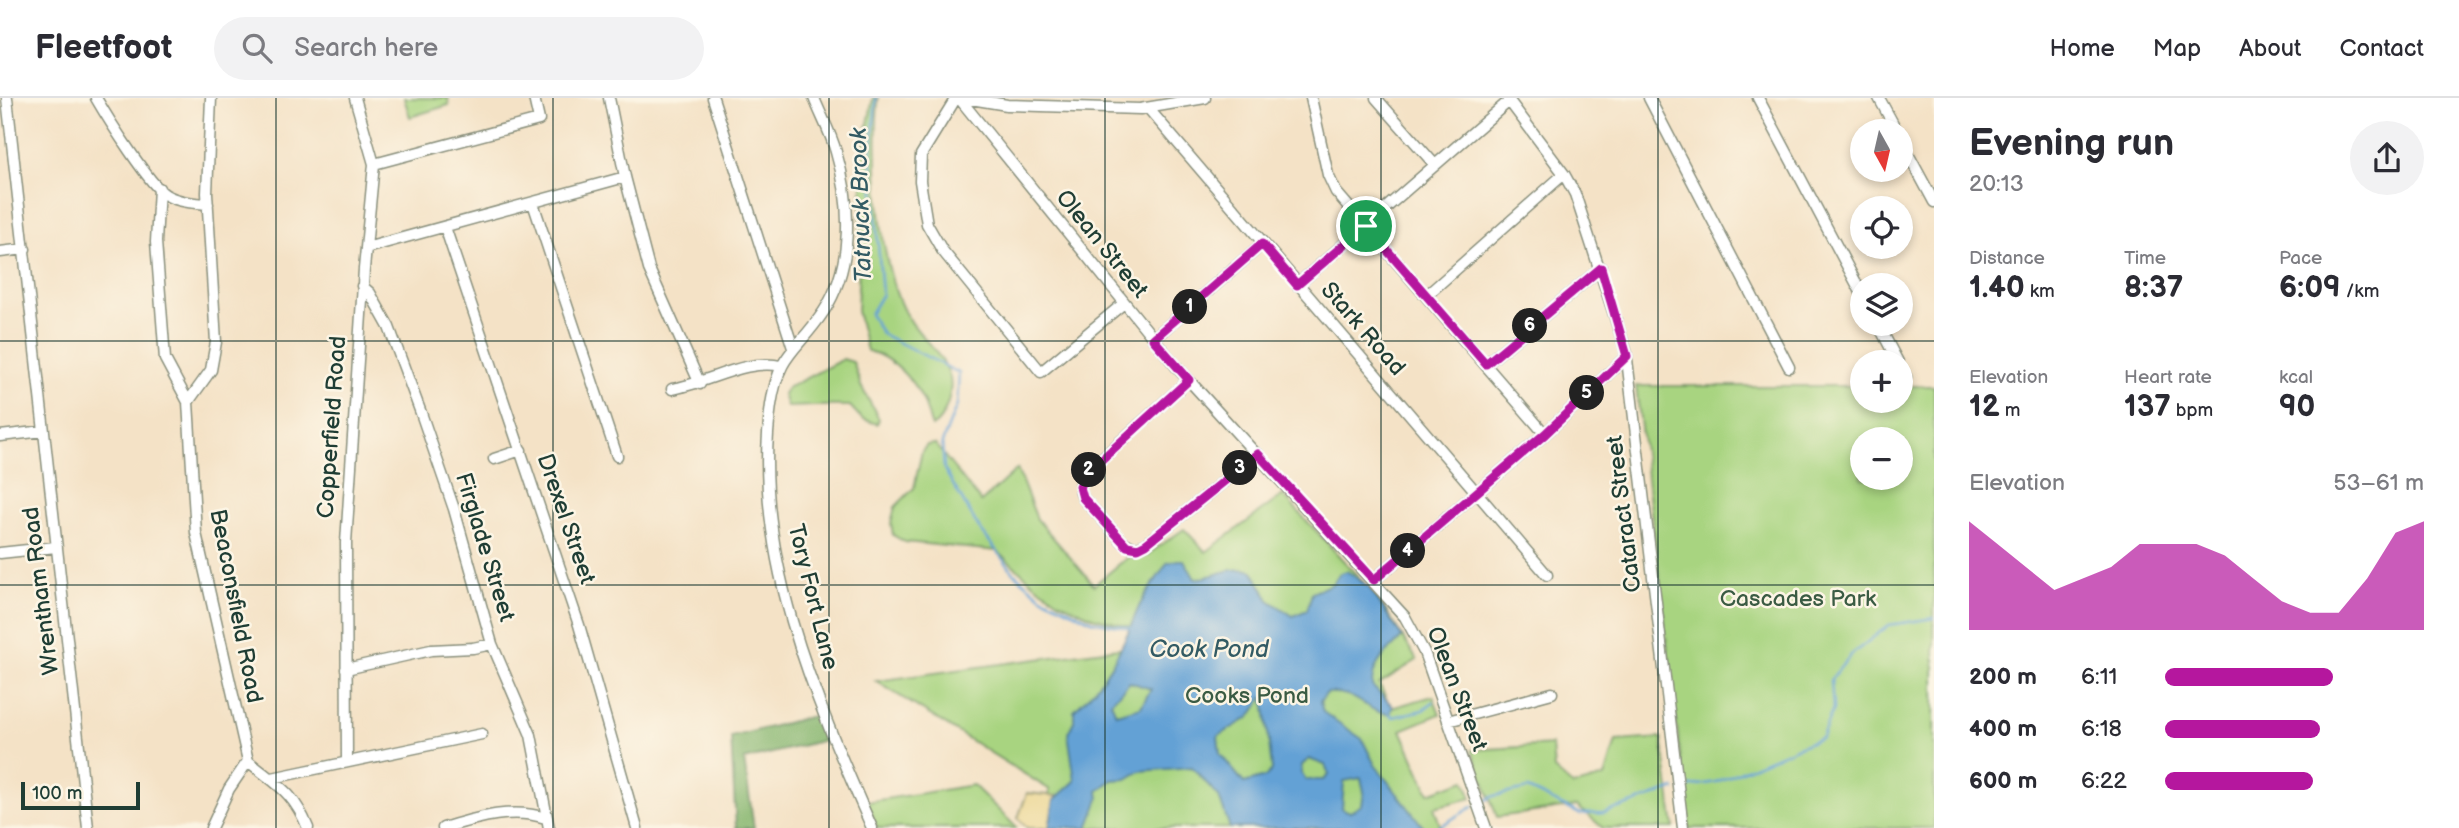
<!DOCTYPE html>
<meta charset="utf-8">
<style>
:root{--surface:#fff;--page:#f2f2f3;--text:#2b2b33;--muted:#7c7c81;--line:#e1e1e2;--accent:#b5179e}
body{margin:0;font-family:"Balsamiq Sans",sans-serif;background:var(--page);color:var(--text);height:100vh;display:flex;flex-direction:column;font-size:26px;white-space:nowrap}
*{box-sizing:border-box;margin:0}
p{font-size:23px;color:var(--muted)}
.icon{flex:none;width:38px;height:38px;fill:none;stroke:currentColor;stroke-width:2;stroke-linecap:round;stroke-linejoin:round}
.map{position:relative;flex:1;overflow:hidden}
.side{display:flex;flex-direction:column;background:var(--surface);width:525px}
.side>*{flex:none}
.needle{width:46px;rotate:172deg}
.buttons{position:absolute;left:1850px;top:21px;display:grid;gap:14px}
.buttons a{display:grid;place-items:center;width:63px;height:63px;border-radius:50%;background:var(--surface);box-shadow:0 4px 10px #0003;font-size:35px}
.scale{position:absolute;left:21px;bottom:18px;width:119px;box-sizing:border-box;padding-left:7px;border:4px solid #1f3d34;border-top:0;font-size:19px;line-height:24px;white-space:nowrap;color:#1f3d34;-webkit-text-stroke:5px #fcf5e5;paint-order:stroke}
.pin{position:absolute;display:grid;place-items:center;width:60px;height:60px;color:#fff;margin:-30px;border:4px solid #fff;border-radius:50%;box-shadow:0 2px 7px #0007}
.km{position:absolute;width:35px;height:35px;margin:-18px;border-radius:50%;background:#222;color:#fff;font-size:19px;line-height:35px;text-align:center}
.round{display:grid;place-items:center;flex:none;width:74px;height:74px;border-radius:37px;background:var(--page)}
.headline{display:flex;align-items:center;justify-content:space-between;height:119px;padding:0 35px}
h1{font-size:38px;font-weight:700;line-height:52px}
.figures{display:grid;grid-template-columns:repeat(3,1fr);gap:10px;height:119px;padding:7px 35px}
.figures div{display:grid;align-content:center}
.figures b{font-size:30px;font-weight:700}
.figures small{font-size:19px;font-weight:400}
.figures p{font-size:19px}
.chart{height:196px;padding:14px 35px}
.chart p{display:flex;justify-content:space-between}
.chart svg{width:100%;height:126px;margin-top:7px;fill:var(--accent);opacity:.7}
ul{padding:0 35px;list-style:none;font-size:23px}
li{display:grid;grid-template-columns:112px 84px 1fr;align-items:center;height:52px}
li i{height:18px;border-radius:9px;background:var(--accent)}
header{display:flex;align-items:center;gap:42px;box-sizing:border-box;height:98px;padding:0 35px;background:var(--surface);border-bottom:2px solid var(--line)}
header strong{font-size:33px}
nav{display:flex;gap:38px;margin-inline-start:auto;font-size:24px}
.search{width:490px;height:63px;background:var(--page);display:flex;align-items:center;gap:18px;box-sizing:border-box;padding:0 24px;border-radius:38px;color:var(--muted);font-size:26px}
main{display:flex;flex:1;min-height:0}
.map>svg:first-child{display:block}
.green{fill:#a8d480;stroke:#64885a;stroke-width:2;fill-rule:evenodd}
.forest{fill:#86b66e;stroke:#527a51;stroke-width:2}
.sand{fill:#eeda9e;stroke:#868c69;stroke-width:2}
.water{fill:#63a1d5;stroke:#416f84;stroke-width:2;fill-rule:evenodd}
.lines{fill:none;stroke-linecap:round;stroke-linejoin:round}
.stream{stroke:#63a1d5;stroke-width:2.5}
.minor-casing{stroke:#8a907d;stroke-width:13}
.minor{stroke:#fff;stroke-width:10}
.route-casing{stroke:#fff;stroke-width:14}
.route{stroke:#b5179e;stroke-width:9}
.grid{fill:none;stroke:#1f3d34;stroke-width:2;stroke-opacity:0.55}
.labels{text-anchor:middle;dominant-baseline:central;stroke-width:5;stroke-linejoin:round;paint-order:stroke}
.street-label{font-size:23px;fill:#1f3d34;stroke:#fcf5e5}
.park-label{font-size:23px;fill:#3a5b43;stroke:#fcf5e5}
.water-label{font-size:24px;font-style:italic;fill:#335b64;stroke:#fcf5e5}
</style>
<header>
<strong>Fleetfoot</strong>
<div class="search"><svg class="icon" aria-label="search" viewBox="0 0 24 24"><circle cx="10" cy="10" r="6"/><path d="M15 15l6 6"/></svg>Search here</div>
<nav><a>Home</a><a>Map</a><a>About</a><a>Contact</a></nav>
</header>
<main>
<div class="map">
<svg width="1934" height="730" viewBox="0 0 1934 730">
<rect width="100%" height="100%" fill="#fcf5e5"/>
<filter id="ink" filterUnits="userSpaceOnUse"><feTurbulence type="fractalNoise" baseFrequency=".0143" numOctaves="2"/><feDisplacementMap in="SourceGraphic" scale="14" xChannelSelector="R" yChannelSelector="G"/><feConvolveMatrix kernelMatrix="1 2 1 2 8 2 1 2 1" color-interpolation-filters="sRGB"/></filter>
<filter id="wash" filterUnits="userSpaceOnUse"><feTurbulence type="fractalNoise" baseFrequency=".00686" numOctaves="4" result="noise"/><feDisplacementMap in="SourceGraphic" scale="28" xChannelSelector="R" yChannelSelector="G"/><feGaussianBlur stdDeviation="1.57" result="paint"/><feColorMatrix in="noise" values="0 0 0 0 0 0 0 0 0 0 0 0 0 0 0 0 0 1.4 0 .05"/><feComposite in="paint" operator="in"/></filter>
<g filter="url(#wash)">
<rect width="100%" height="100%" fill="#f4e2c6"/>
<path class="green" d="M404,0H448L449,7L410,19Z
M873,0H878C874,59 877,158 903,211C915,235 942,255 949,276C954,291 946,321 932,329C929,323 929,319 927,313C920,288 893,258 867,253L857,213L864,46Z
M843,261L853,264L861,288L879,321L877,326L862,321L850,308C829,307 808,308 787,309L783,296L787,290Z
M1636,288H1862V303H1900L1901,288H1934V730H1689ZM1862,341H1900V380H1862Z
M935,346L981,404L1017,371L1037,421L1094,487L1128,459L1145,458L1184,431L1206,454L1283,397L1378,500L1417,562L1379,586L1391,610L1433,598L1440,616L1401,632L1429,695L1465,682L1472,700L1434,709L1441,730H1039L1050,692L876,583L1126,549L1131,529L1092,519L1060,504L1037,488L997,453L905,444L893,437L891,425L895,409L914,390L922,353L927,347Z
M1662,640L1674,730H1603L1577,708L1497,719L1472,652L1552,647L1554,671L1573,688L1605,679L1616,643Z
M973,687L1017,730H877L866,704Z"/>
<path class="forest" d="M817,617L825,642L744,662L754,730H736L731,639Z"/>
<path class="sand" d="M1027,695L1057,698L1049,730H1027L1018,720Z"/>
<path class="water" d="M1177,462H1184L1195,481C1215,479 1231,467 1253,473L1269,502L1293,518L1307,512L1312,495L1332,486L1340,475L1347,473L1369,489L1402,539C1389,554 1372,563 1372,588L1393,608L1390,616C1367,616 1358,592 1327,595L1320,603L1323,614L1362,641L1375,667L1424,730H1230L1219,699L1192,669L1140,673L1127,681L1112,682L1098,693L1099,701L1088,730H1049L1054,702L1075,683L1068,635L1074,623V612C1108,582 1121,552 1138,511C1145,495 1158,480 1167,465ZM1130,584L1151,591L1141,609L1116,616L1111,604ZM1264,598L1272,672L1265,679L1244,685L1220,656L1218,638L1250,619ZM1309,661L1325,667L1329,677L1324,682H1306L1301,675L1302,667ZM1361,680L1364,694L1362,707L1350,714L1342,711L1344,683Z"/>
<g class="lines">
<path class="stream" d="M876,0L871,57L882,196L870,216L882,236L959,275L957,307L942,345L944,371L979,430L1014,475L1042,499L1092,523L1135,531
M1390,616L1393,619L1423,612L1433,604
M1681,690L1716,684L1822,639L1833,611L1831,581L1851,557L1889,527L1934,520
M1480,705L1494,698L1528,691L1580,716L1604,715L1675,691
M1437,730L1474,708"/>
</g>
</g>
<g filter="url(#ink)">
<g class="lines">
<defs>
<path id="minor" d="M7,0L88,730
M96,0C107,19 150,88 166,97C178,104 194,105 208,106
M609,0L625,79L649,171L700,286
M713,0L793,250
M814,0C821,18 831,35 836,54C851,104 854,167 824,213C797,254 779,253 771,307C750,452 815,600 872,730
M956,0L921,57L920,83L927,126L942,152L1041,274L1124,205
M959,0L1175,267L1405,519L1424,554L1486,730
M965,0L1007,7L1140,11L1205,0
M1311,0L1328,77L1336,94L1545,336
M1376,0L1435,67
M1507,0L1564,76L1575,96L1626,253L1683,730
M1649,0L1789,269
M1758,0L1862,196
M1879,0L1897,33
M1148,10L1547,477
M1900,41L1934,104
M374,66L539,22L534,0
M159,90L156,144L165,261L188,304L196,435L248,663C277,687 293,693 308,730
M533,105L617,358
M445,129L579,527L637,730
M366,150L625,79
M0,154L25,151
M1297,187L1509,3
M362,188L370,195L389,229L421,315L454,411L492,546L531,637L549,730
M1427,197L1564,76
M1878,226L1898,264
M1153,241L1262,146
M1486,266L1601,170
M1900,269L1906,279
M1189,282L1090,371C1082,381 1077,388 1083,400L1123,444L1135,450L1146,446L1258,356
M672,291C708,285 747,260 781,268
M188,304L211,272L216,244L207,95L211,0
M0,338L44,333
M494,361L521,352
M0,455L56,449
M1374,482L1545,336L1627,258
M346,571L431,552L473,550L492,546
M1448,623L1552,595
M347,664L346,445L364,171L374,66L355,0
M272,680L482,636
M211,730L229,691L248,663
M443,730C477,720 511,709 546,720"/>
</defs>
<use href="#minor" class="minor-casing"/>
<use href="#minor" class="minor"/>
</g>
</g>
<g class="lines" filter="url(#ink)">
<defs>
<path id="route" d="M1366,128L1486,266L1601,170L1627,258L1545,336L1374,482L1258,356L1146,446L1138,450L1127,448L1083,400L1080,389L1090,372L1189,282L1153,241L1262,146L1297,187Z"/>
</defs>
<use href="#route" class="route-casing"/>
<use href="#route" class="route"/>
</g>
<path class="grid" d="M276,0V730M553,0V730M829,0V730M1105,0V730M1381,0V730M1658,0V730M0,243H1934M0,487H1934"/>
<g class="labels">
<g class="street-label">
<text transform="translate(1102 146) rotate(51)">Olean Street</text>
<text transform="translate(1363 231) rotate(49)">Stark Road</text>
<text transform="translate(332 329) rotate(-86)">Copperfield Road</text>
<text transform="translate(1624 416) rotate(-97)">Cataract Street</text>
<text transform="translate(566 421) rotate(71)">Drexel Street</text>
<text transform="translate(485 449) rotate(73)">Firglade Street</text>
<text transform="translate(41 493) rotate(-97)">Wrentham Road</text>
<text transform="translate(813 499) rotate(76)">Tory Fort Lane</text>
<text transform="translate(236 508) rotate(79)">Beaconsfield Road</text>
<text transform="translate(1457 591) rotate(69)">Olean Street</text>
</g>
<g class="park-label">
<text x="1798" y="501">Cascades Park</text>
<text x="1247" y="598">Cooks Pond</text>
</g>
<g class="water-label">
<text transform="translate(861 107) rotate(-92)">Tatnuck Brook</text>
<text x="1209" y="551">Cook Pond</text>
</g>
</g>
</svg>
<div class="buttons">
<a><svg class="needle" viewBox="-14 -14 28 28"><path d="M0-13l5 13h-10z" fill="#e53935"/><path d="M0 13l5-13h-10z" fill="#7c7c81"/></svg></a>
<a><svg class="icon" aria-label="locate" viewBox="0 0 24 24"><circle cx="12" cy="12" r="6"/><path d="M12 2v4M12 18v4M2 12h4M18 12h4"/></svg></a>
<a><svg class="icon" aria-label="layers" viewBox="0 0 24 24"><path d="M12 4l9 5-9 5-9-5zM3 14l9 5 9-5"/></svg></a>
<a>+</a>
<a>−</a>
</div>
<div class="scale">100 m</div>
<div class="pin" style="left:1366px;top:128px;background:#1e9e55"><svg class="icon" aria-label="arrive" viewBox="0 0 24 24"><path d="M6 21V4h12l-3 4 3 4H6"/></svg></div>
<b class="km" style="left:1190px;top:209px">1</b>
<b class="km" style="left:1089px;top:372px">2</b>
<b class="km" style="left:1240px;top:370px">3</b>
<b class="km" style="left:1408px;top:453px">4</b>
<b class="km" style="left:1587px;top:295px">5</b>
<b class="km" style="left:1530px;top:228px">6</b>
</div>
<section class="side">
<div class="headline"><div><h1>Evening run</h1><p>20:13</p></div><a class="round"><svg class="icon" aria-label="share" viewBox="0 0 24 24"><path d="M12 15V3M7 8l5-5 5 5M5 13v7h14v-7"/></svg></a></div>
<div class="figures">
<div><p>Distance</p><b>1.40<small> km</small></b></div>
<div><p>Time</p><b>8:37</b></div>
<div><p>Pace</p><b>6:09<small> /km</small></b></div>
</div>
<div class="figures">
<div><p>Elevation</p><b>12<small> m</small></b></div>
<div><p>Heart rate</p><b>137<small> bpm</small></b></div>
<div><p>kcal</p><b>90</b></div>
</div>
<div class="chart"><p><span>Elevation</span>53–61 m</p>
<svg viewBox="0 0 160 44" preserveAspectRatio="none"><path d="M0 44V6L10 14L20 22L30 30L40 26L50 22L60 14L70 14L80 14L90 18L100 26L110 34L120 38L130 38L140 26L150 10L160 6V44z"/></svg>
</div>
<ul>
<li><b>200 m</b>6:11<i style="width:65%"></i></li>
<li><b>400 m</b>6:18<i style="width:60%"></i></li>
<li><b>600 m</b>6:22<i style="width:57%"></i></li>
</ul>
</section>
</main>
